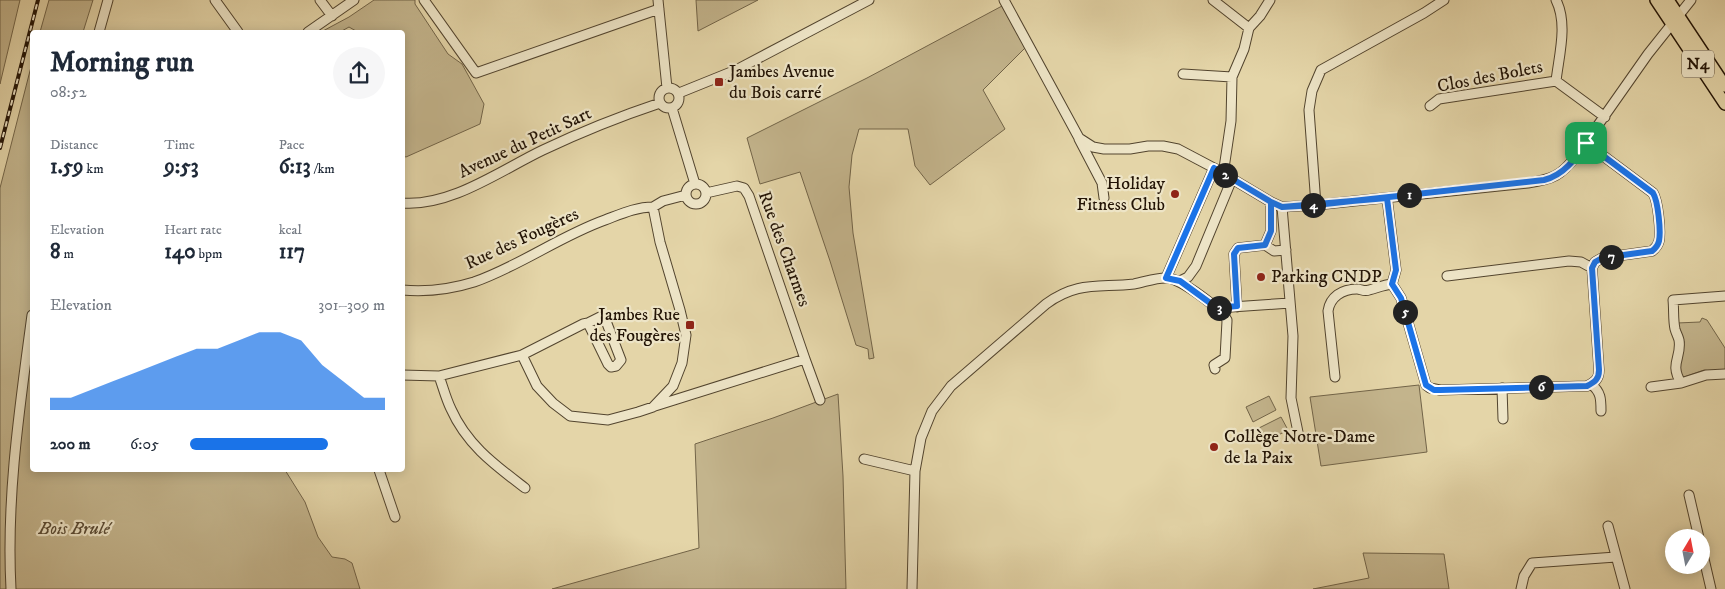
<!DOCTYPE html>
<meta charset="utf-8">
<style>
:root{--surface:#fff;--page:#f6f6f7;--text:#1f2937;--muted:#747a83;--accent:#1a73e8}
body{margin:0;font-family:"IM FELL DW Pica",serif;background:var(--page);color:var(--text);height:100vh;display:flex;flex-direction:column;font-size:19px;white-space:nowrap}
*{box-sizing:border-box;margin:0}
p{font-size:16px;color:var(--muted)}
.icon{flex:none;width:28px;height:28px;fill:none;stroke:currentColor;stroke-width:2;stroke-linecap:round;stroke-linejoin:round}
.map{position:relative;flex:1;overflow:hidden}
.drawer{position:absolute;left:30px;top:30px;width:375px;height:442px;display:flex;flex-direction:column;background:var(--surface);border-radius:5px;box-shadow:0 2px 12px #0003}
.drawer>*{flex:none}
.needle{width:32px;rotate:10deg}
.controls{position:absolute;left:1665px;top:529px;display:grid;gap:10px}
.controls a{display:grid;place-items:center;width:45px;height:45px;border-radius:50%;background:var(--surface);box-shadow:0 2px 12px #0003;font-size:25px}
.pin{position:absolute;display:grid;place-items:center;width:42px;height:42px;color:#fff;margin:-21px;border-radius:10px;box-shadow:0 2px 8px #0006}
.km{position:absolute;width:25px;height:25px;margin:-12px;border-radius:50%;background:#222;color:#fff;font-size:14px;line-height:25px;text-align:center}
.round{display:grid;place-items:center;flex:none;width:52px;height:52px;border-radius:26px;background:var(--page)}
.summary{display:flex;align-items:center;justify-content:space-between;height:85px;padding:0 20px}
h1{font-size:28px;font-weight:700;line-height:38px}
.figures{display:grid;grid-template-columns:repeat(3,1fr);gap:8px;height:85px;padding:5px 20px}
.figures div{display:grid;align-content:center}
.figures b{font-size:21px;font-weight:700}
.figures small{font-size:14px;font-weight:400}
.figures p{font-size:14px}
.chart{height:140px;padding:10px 20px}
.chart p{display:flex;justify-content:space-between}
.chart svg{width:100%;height:90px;margin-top:5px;fill:var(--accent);opacity:.7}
ul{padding:0 20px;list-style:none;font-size:16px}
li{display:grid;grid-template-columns:80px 60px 1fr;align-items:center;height:38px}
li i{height:12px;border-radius:6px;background:var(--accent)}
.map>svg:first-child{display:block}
.green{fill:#c3b48c;stroke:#726448}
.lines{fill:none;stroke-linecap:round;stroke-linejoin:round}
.minor-casing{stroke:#52442e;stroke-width:11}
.major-casing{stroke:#221305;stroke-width:14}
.minor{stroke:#ede4c6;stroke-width:9}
.major{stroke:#e4d5a8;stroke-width:11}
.rail-casing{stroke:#221305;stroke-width:4}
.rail{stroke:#ede4c6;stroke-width:2;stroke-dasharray:5.5;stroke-linecap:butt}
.route-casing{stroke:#fff;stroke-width:10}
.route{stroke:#1a73e8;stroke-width:6}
.poi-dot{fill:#8f2418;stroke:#ede4c6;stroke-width:2}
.labels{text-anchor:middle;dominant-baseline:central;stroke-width:4.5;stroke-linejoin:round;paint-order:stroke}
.shield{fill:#ede4c6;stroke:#5f523f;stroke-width:1}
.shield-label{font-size:16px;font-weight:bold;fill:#221305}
.poi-label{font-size:18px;fill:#221305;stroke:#ede4c6;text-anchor:start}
.street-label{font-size:18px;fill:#221305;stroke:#ede4c6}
.park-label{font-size:18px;font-style:italic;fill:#5a4b34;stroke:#ede4c6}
</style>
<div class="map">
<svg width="1725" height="589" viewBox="0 0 1725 589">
<rect width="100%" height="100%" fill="#e4d5a8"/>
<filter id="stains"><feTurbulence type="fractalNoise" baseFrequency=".004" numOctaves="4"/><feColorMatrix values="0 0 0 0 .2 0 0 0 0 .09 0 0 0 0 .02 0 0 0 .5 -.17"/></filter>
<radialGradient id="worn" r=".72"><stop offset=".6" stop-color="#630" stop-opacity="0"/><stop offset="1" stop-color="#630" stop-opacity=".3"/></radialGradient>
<path class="green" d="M0,0H20L0,84Z
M49,0H93L83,32H40Z
M374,0H415V4L448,54L462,64L484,104L480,124L406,157L403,156L402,32H355L356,31L349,27L340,32H321L349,17Z
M696,0H758L698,31Z
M1002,6L1025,48L983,90L1005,129L930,185L915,166L908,129H859L852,155L849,187L853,233L874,358L869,359L868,349L856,345L830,261L800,172L760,184L747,138L867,78Z
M32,63V470H285L305,502L318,537L332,557L345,559L352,563L360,589H0V188Z
M1702,318L1707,320L1725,348V373L1704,370L1684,377L1679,373L1683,344L1684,342L1677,323L1700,322Z
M1419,385L1427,452L1321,466L1310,397Z
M838,394L843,476L846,589H552L699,548L695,444L773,418Z
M1269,396L1276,410L1253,422L1246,407Z
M1281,417L1288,430L1263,443L1257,429Z
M1363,553L1444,554L1449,589H1313L1369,578Z"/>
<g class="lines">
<defs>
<path id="minor" d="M215,0L238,32
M320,0L332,16
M424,0L476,73L659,9
M658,0L667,88
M1004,0L1079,138L1093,147L1104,149H1130L1148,146H1163L1178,149L1214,168L1271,202L1282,207L1316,205L1528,183C1553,179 1561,176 1577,155L1648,54L1691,0
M1213,0L1249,28
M99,32L108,0
M308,32L354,0
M1183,74L1232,77
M1556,81C1559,55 1568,24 1556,0
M1556,81L1605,117
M659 98a10 10 0 1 1 20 0a10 10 0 1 1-20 0Z
M679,93L736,70L869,0
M1430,106L1439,99L1556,81
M672,108L695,184
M1079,139L1102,183L1104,198
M1223,175L1231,121L1232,77L1244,49L1249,28L1260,16L1270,0
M686 194a10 10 0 1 1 20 0a10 10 0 1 1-20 0Z
M1387,198L1396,270L1392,284L1401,298L1426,385L1430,388L1440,390L1587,386C1595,382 1599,379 1599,370L1592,268L1595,262L1602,258L1652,251C1656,248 1658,245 1659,241C1661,231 1658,201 1653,193L1586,143
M402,203C451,207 501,170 543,150C581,132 621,116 660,103
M1316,205L1309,110L1312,91L1321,70L1424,13L1444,0
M1282,207L1293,336L1291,398L1299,437
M1265,245L1274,251L1286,250
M1447,276L1569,261L1581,262L1592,268
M1166,278L1214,168
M1180,281L1188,277L1196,266L1232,179
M402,290C426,292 452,289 474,282C520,266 560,236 605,220C621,214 636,207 653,207
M1725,296L1673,300C1674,309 1673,320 1675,329C1676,333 1678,336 1679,340C1682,358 1669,363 1681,383L1706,375L1725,374
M1237,307L1234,254L1238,248L1265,245L1271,231V202
M1217,308L1290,303
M522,355L537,386L553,403L570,416L608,420L638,412L653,407L673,386L682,363L686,335L680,310L660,242L653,207L663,201L686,195
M805,359L820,400
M1215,369L1214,365L1225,358L1227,321
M402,375L439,376L522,355L583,324L588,323L608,364L611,367L616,366L621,360L606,321L600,317L588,323
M439,376C443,387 446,399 451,409C467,445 495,465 525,488
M1335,377L1328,311C1330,297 1342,289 1357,289C1361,289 1364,292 1369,290C1377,288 1383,285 1392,284
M1591,384C1601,392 1601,399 1601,411
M1651,387L1681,383
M1502,388L1503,419
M655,406L805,359L749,196L744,188L737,186L706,193
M864,459L915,471
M379,470L395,517
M1689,495L1699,538
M1608,526L1625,589
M1701,546L1711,589
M11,589C6,497 20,405 32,315
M912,589L915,471L921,438L932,411L951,386L1046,304C1078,281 1098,288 1134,284C1145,282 1157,277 1168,278C1182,280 1220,308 1227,320
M1521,589L1524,576L1532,563L1616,557"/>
<path id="major" d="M1656,0L1725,104
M1668,0L1725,86"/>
</defs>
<use href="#minor" class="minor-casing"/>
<use href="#major" class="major-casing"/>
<use href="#minor" class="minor"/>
<use href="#major" class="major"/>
<defs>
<path id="rail" d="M0,148L38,0"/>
</defs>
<use href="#rail" class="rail-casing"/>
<use href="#rail" class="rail"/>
</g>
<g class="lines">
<defs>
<path id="route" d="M1586,143C1575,159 1564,175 1544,180L1316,205L1282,207L1271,202L1214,168L1166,278L1180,281L1217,308L1237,306L1234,254L1238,248L1265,245L1271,231V202L1282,207L1294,206L1387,198L1396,270L1392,284L1401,298L1426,385L1434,390H1440L1587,386C1595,382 1599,379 1599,370L1592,268L1595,262L1602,258L1652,251C1656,248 1658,245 1659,241C1661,231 1658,201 1653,193L1586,143"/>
</defs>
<use href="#route" class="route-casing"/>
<use href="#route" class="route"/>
</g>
<g class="poi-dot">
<rect x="714" y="77" width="10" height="10" rx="2.5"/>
<circle cx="1175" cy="194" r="5"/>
<circle cx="1261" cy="277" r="5"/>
<rect x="685" y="320" width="10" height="10" rx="2.5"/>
<circle cx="1214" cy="447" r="5"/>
</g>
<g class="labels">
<rect class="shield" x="1682" y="50.5" width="32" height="27" rx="4"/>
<g class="shield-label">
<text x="1698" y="64">N4</text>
</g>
<g class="poi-label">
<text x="729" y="72">Jambes Avenue<tspan x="729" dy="21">du Bois carré</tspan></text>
<text x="1165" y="184" text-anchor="end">Holiday<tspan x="1165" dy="21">Fitness Club</tspan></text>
<text x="1271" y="277">Parking CNDP</text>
<text x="680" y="315" text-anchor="end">Jambes Rue<tspan x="680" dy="21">des Fougères</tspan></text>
<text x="1224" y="437">Collège Notre-Dame<tspan x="1224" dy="21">de la Paix</tspan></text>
</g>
<g class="street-label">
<text transform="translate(1490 77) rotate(-11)">Clos des Bolets</text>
<text transform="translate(525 143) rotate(-25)">Avenue du Petit Sart</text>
<text transform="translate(522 239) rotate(-25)">Rue des Fougères</text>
<text transform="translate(784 249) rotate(70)">Rue des Charmes</text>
</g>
<g class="park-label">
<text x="74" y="529">Bois Brulé</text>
</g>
</g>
<rect width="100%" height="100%" filter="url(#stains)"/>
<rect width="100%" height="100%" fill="url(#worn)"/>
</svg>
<div class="controls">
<a><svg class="needle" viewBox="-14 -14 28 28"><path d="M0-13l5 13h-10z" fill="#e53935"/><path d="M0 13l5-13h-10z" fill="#747a83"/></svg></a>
</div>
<div class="pin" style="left:1586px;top:143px;background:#1e9e55"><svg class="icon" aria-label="arrive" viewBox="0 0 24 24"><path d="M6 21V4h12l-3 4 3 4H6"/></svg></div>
<b class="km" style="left:1409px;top:195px">1</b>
<b class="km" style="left:1225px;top:175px">2</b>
<b class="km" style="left:1219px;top:308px">3</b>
<b class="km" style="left:1313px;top:205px">4</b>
<b class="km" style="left:1405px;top:312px">5</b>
<b class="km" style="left:1541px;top:387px">6</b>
<b class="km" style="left:1611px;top:257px">7</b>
<section class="drawer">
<div class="summary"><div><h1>Morning run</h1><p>08:52</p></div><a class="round"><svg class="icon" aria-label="share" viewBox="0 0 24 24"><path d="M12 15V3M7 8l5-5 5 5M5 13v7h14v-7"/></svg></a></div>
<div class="figures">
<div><p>Distance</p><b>1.59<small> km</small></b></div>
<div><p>Time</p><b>9:53</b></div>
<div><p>Pace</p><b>6:13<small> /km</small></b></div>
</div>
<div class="figures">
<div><p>Elevation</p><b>8<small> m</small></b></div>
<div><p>Heart rate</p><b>140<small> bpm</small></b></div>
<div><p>kcal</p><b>117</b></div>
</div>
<div class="chart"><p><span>Elevation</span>301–309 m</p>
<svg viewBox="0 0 160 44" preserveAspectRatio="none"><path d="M0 44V38L10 38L20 34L30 30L40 26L50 22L60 18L70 14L80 14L90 10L100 6L110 6L120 10L130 22L140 30L150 38L160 38V44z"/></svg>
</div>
<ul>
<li><b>200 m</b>6:05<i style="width:71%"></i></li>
</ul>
</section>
</div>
